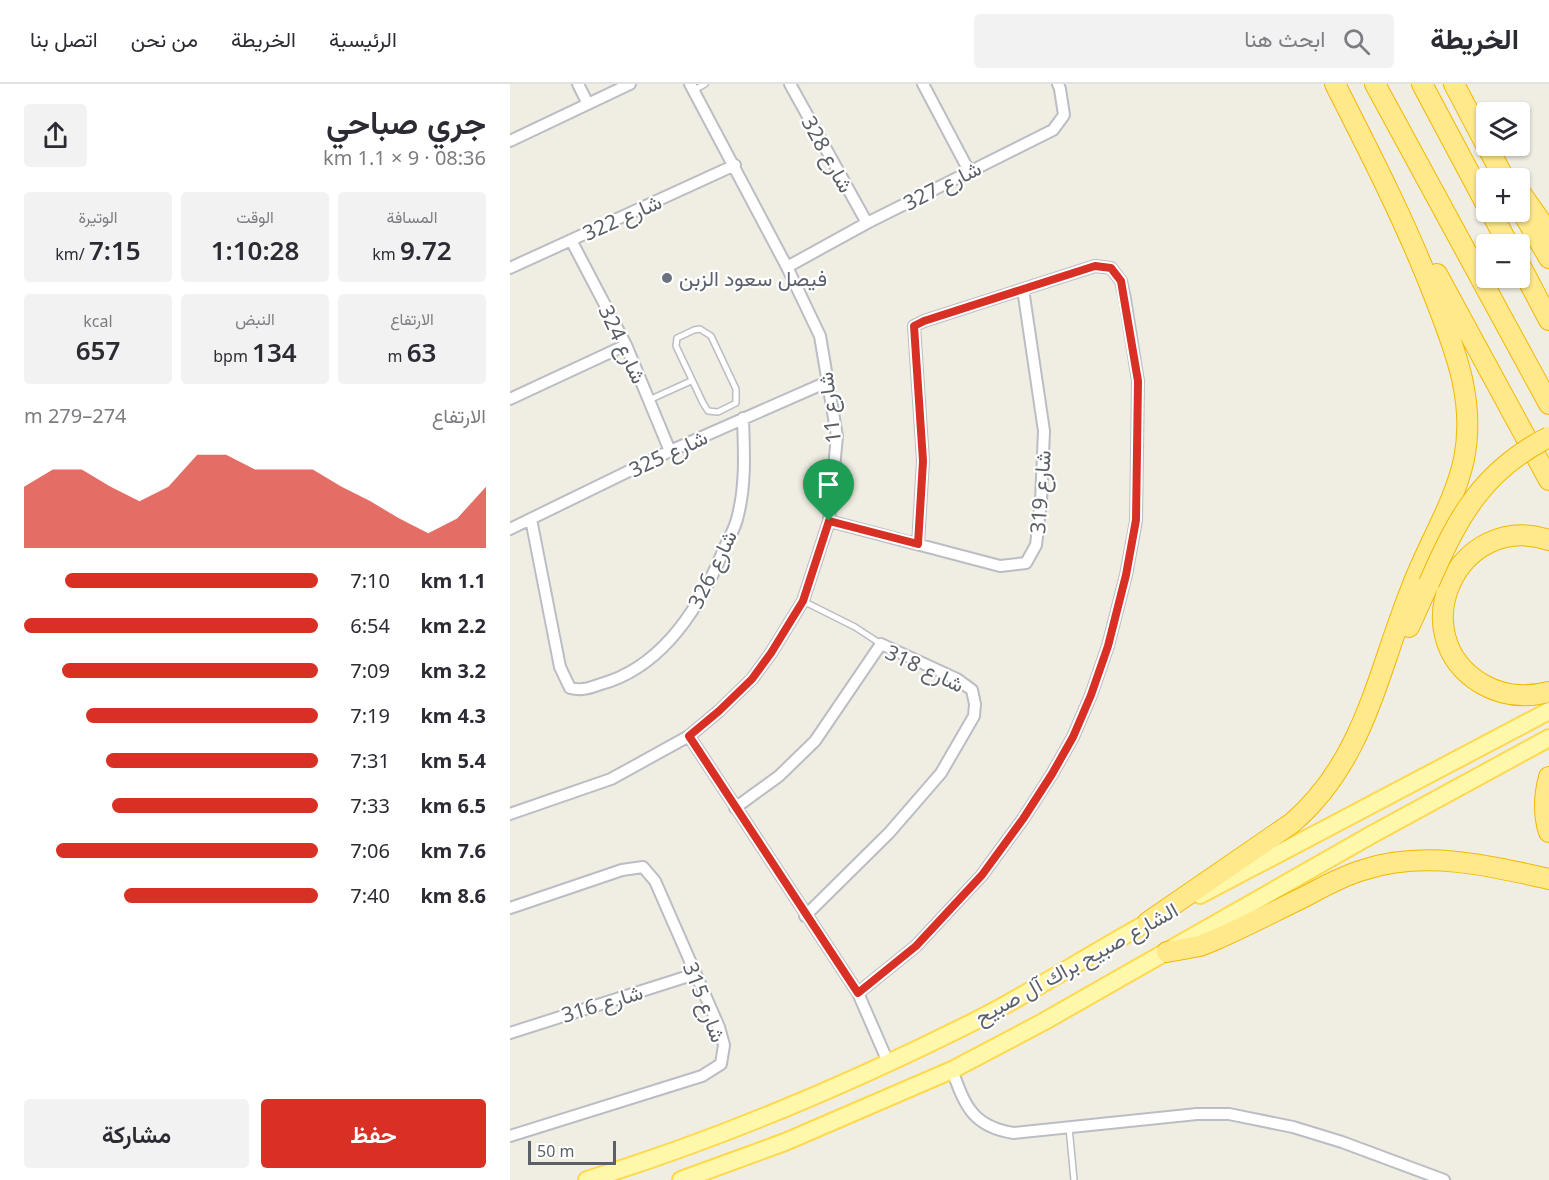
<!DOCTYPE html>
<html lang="ar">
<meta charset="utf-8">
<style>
:root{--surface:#fff;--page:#f2f2f3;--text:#2b2b33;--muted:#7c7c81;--line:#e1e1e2;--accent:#d93025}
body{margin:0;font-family:"Noto Sans",Vazirmatn,sans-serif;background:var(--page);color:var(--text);direction:rtl;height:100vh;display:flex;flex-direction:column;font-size:22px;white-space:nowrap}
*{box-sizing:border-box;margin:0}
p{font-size:20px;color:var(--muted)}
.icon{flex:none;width:33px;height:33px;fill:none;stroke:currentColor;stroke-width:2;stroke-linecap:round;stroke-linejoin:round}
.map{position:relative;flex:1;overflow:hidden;direction:ltr}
.details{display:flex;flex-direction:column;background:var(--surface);width:510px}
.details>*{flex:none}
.fabs{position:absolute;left:966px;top:18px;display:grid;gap:12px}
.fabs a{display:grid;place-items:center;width:54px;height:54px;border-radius:6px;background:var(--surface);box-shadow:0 2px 4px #0004;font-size:30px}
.scale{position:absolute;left:18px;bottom:15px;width:88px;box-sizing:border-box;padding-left:6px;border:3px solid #5b5f66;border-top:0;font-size:16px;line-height:21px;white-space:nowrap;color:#5b5f66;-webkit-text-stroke:4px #fff;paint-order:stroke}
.pin{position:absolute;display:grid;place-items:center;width:51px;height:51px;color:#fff;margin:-62px -26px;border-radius:50% 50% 50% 0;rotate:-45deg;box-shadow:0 0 6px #0007}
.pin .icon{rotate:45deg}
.round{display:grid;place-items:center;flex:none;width:63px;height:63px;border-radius:6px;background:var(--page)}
.headline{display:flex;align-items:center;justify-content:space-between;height:102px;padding:0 24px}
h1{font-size:33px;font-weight:600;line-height:45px}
.figures{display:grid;grid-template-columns:repeat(3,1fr);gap:9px;height:102px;padding:6px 24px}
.figures div{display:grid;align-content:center;border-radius:6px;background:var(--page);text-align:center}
.figures b{font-size:26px;font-weight:600}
.figures small{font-size:16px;font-weight:400}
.figures p{font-size:16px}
.chart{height:168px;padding:12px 24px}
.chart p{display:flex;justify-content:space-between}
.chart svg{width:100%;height:108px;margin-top:6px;fill:var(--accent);opacity:.7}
.primary-button{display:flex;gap:12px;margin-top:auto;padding:12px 24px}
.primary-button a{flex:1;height:69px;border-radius:6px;background:var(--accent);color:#fff;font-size:24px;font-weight:600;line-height:69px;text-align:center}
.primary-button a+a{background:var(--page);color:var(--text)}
ul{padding:0 24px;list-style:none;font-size:20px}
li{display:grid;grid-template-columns:96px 72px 1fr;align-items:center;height:45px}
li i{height:15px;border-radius:8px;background:var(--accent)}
header{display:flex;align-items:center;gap:36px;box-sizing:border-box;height:84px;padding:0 30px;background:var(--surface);border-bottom:2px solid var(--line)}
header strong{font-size:28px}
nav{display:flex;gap:33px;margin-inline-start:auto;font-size:21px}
.search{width:420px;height:54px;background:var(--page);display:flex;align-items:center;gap:15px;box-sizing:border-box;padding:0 21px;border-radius:6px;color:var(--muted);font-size:22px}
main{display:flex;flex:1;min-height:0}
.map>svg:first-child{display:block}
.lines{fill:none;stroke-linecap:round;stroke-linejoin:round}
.lane-casing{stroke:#bbbdc4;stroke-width:8}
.street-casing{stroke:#bbbdc4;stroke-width:14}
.primary-casing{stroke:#ffd94d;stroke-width:20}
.highway-casing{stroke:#f3b800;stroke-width:22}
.lane{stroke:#fff;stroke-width:5}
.street{stroke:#fff;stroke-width:10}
.primary{stroke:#fff7a9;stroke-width:16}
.highway{stroke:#ffe98b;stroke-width:20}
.highway-bridge-casing{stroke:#f3b800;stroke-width:22;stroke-linecap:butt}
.highway-bridge{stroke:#ffe98b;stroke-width:20}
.route-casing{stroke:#fff;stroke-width:12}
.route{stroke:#d93025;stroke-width:8}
.worship-dot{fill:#6b7280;stroke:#fff;stroke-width:2}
.labels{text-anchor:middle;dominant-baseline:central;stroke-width:4.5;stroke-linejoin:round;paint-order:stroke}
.street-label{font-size:21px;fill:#5b5f66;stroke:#fff}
.worship-label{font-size:21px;fill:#5b616d;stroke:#fff;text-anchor:start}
</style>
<header>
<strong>الخريطة</strong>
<div class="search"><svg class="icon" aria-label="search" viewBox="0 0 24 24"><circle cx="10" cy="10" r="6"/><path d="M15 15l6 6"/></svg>ابحث هنا</div>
<nav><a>الرئيسية</a><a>الخريطة</a><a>من نحن</a><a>اتصل بنا</a></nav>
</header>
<main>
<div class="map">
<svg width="1039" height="1096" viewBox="0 0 1039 1096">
<rect width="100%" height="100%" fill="#f0eee3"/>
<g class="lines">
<defs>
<path id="lane" d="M184,6L195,0
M190,245L201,252L226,305V319L208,328L198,327L193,319L166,262L167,254L184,246Z
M139,316L181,297
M293,517L345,543L371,560
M559,1043L564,1096"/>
<path id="street" d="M68,0L78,20
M280,0L357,139
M413,0L459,87
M0,57L120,0
M61,156L116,261L160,367
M277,183L357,139L543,46L554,31L550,5L548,0
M0,184L225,81
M0,315L116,261
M21,435L50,583L60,604C72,607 80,604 91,600C153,583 191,521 214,465C219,454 226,443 228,431C236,400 234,366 233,334
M319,437L490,482L516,479L526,461L531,417L534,347L513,205
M0,445L160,367L317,298
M179,652L348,909L406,862L472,791L513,735L542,690L563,653L581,611L598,562L616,491L626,437L628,297L615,215L611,197L601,184L585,182L414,237L404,242L413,377L408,460
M225,724L269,692L305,657L371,560L447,595L462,606L465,620L464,632L431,689L379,749L295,832
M0,730L101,695L179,652L209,627L242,595L261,569L293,517L319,437L327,352L310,252L277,183L180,0
M0,824L112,786L133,783L145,797L209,943L214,961L211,980L192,992L0,1052
M348,909L378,978
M0,949L185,890
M442,986C455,1022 463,1043 504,1049L687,1030H719L783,1043L832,1058L934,1096"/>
<path id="primary" d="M690,811L1039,627
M77,1096C213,1054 344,998 471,934C531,903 588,865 648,833
M171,1096L275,1058L442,986L533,938L861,751L1039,654"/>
<path id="highway" d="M865,0L1039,320
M912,0L976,120
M944,0L976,61
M977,62L994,94
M1010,108L1039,149
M1010,124L1039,174
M981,128L998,160
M1010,181L1039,236
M927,190L1039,396
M1039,456C947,426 891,552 972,600C993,612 1016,614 1039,608
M899,543L919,499
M1039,693C1034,712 1033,730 1039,748
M638,838L782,739C843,687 862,615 887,543C895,521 902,500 912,479C927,445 946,412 954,375C966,315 944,263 923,209C895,137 860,69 825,0
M657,868L690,862L707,855C737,842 765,827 794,813C813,803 832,792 853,786C914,766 978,781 1039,795"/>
</defs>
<use href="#lane" class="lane-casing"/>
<use href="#street" class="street-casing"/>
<use href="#primary" class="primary-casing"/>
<use href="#highway" class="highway-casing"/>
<use href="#lane" class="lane"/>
<use href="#street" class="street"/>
<use href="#primary" class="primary"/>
<use href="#highway" class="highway"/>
<defs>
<path id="highway-bridge" d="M919,499C948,433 972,387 1039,353"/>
</defs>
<use href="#highway-bridge" class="highway-bridge-casing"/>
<use href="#highway-bridge" class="highway-bridge"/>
</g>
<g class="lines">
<defs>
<path id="route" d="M585,182L601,184L611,197L628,297L626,436L616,491L598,562L581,611L563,653L542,690L513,735L472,791L406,862L348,909L179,652L209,627L242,595L261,569L293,517L319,437L408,460L413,377L404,242L414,237Z"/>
</defs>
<use href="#route" class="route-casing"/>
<use href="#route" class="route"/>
</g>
<circle class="worship-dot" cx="157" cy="194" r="6"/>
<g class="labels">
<g class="street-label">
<text transform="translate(318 70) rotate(61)">شارع 328</text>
<text transform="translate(432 101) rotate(-27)">شارع 327</text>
<text transform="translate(112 133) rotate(-24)">شارع 322</text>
<text transform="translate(113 260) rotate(65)">شارع 324</text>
<text transform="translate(319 324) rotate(-97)">شارع 11</text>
<text transform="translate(158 369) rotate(-25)">شارع 325</text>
<text transform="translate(530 408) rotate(-86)">شارع 319</text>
<text transform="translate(202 485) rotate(-64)">شارع 326</text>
<text transform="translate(415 584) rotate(25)">شارع 318</text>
<text transform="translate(566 879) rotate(-29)">الشارع صبيح براك آل صبيح</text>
<text transform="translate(195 918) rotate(69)">شارع 315</text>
<text transform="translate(92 919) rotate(-17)">شارع 316</text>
</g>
<g class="worship-label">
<text x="169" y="194">فيصل سعود الزبن</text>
</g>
</g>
</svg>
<div class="fabs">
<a><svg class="icon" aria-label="layers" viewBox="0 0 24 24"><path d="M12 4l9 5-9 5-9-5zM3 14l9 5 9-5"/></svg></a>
<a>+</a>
<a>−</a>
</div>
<div class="scale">50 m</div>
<div class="pin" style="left:319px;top:437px;background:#1e9e55"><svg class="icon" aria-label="arrive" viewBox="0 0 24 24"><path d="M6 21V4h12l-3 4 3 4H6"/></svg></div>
</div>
<section class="details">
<div class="headline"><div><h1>جري صباحي</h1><p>08:36 · 9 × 1.1 km</p></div><a class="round"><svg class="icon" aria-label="share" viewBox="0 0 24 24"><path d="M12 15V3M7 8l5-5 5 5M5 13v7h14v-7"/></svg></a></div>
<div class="figures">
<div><p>المسافة</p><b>9.72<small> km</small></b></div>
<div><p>الوقت</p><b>1:10:28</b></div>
<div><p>الوتيرة</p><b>7:15<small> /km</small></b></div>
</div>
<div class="figures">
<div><p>الارتفاع</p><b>63<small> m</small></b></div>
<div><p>النبض</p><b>134<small> bpm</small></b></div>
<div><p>kcal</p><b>657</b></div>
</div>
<div class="chart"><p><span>الارتفاع</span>274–279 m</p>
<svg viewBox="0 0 160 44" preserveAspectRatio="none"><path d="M0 44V19L10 12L20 12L30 19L40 25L50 19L60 6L70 6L80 12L90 12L100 12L110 19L120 25L130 32L140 38L150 32L160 19V44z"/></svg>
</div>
<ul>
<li><b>1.1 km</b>7:10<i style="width:86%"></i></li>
<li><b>2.2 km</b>6:54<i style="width:100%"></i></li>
<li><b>3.2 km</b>7:09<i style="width:87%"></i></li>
<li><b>4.3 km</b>7:19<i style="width:79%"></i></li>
<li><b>5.4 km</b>7:31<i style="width:72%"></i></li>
<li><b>6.5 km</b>7:33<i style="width:70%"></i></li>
<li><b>7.6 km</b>7:06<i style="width:89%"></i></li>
<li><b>8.6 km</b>7:40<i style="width:66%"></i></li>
</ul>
<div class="primary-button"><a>حفظ</a><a>مشاركة</a></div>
</section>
</main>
